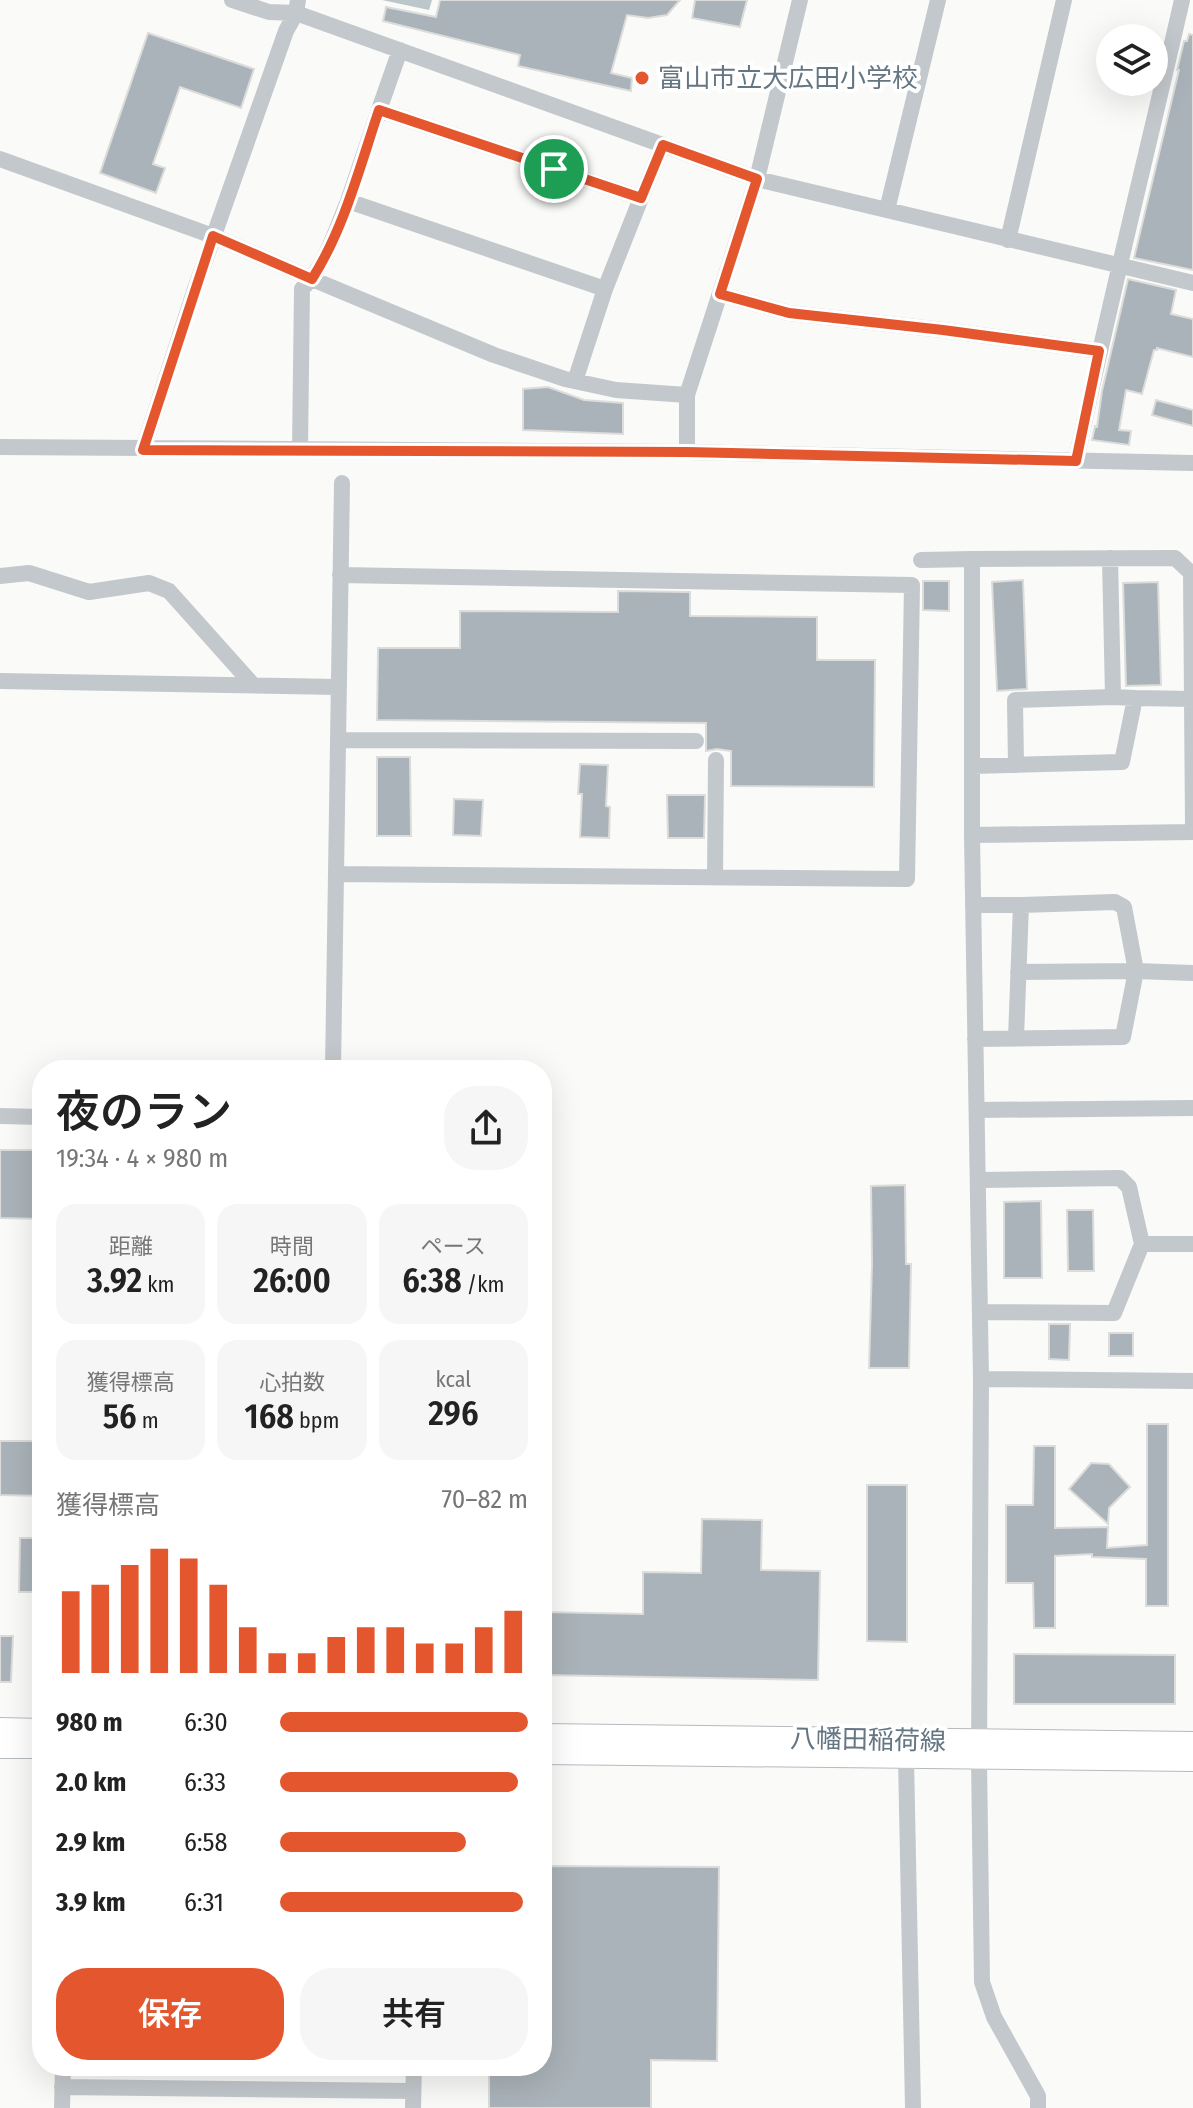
<!DOCTYPE html>
<html lang="ja">
<meta charset="utf-8">
<style>
:root{--surface:#fff;--page:#f6f6f6;--text:#222;--muted:#767676;--accent:#e4572e}
body{margin:0;font-family:"Fira Sans Condensed","Noto Sans JP",sans-serif;background:var(--page);color:var(--text);height:100vh;display:flex;flex-direction:column;font-size:30px;white-space:nowrap}
*{box-sizing:border-box;margin:0}
p{font-size:26px;color:var(--muted)}
.icon{flex:none;width:44px;height:44px;fill:none;stroke:currentColor;stroke-width:2;stroke-linecap:round;stroke-linejoin:round}
.map{position:relative;flex:1;overflow:hidden}
.panel{position:absolute;left:32px;top:1060px;width:520px;height:1016px;display:flex;flex-direction:column;background:var(--surface);border-radius:32px;box-shadow:0 8px 32px #0002}
.panel>*{flex:none}
.controls{position:absolute;left:1096px;top:24px;display:grid;gap:16px}
.controls a{display:grid;place-items:center;width:72px;height:72px;border-radius:50%;background:var(--surface);box-shadow:0 8px 32px #0002;font-size:40px}
.pin{position:absolute;display:grid;place-items:center;width:68px;height:68px;color:#fff;margin:-34px;border:4px solid #fff;border-radius:50%;box-shadow:0 2px 8px #0007}
.round{display:grid;place-items:center;flex:none;width:84px;height:84px;border-radius:32px;background:var(--page)}
.head{display:flex;align-items:center;justify-content:space-between;height:136px;padding:0 24px}
h1{font-size:44px;font-weight:600;line-height:60px}
.metrics{display:grid;grid-template-columns:repeat(3,1fr);gap:12px;height:136px;padding:8px 24px}
.metrics div{display:grid;align-content:center;border-radius:20px;background:var(--page);text-align:center}
.metrics b{font-size:34px;font-weight:600}
.metrics small{font-size:22px;font-weight:400}
.metrics p{font-size:22px}
.chart{height:224px;padding:16px 24px}
.chart p{display:flex;justify-content:space-between}
.chart svg{width:100%;height:144px;margin-top:8px;stroke:var(--accent);stroke-width:6}
.primary-button{display:flex;gap:16px;margin-top:auto;padding:16px 24px}
.primary-button a{flex:1;height:92px;border-radius:32px;background:var(--accent);color:#fff;font-size:32px;font-weight:600;line-height:92px;text-align:center}
.primary-button a+a{background:var(--page);color:var(--text)}
ul{padding:0 24px;list-style:none;font-size:26px}
li{display:grid;grid-template-columns:128px 96px 1fr;align-items:center;height:60px}
li i{height:20px;border-radius:10px;background:var(--accent)}
.map>svg:first-child{display:block}
.water{fill:#bbc7cb}
.building{fill:#aab3b9;stroke:#dcdcda;stroke-width:2}
.lines{fill:none;stroke-linecap:round;stroke-linejoin:round}
.major-casing{stroke:#b5babe;stroke-width:24}
.minor{stroke:#c3c8cc;stroke-width:16}
.major{stroke:#fff;stroke-width:22}
.route-casing{stroke:#fff;stroke-width:16}
.route{stroke:#e4572e;stroke-width:10}
.poi-dot{fill:#e4572e;stroke:#fff;stroke-width:3}
.labels{text-anchor:middle;dominant-baseline:central;stroke-width:8;stroke-linejoin:round;paint-order:stroke}
.poi-label{font-size:26px;fill:#657683;stroke:#fff;text-anchor:start}
.street-label{font-size:26px;fill:#657683;stroke:#fff}
</style>
<div class="map">
<svg width="1193" height="2108" viewBox="0 0 1193 2108">
<rect width="100%" height="100%" fill="#fafaf8"/>
<path class="water" d="M382,0H432L429,10Z"/>
<path class="building" d="M440,0H680L667,15L648,18L627,15L611,73L632,78L631,91L518,66L520,55L383,21L386,7L436,17Z
M695,0H747L740,27L692,18Z
M148,33L254,69L241,108L180,87L153,164L165,168L156,193L100,173Z
M1189,34L1193,35V270L1134,258L1179,70H1177L1184,41H1187Z
M1128,279L1176,290L1171,314L1193,319V357L1157,348V350H1154L1142,394L1126,390L1119,430L1131,431L1129,445L1092,440L1095,426L1097,427L1102,391Z
M548,387L584,400L623,403V434L523,430V389Z
M1156,400L1193,410V426L1152,415Z
M1023,580L1027,689L997,691L992,582Z
M923,581H949V611L923,610Z
M1158,582L1161,685L1126,686L1123,583Z
M618,591L690,592V616L817,617V660H875L874,787L731,786V751L717,749L706,751V723L377,720L378,648H460V611L618,612Z
M377,757H410L411,836H377Z
M580,764L608,765L606,806L610,807L609,838L580,837L582,794H578Z
M667,795H705L704,838H668Z
M454,799L483,800L481,836L453,835Z
M0,1150H42V1219L0,1218Z
M905,1185L906,1264H911L909,1368H869L872,1263L871,1186Z
M1041,1201L1042,1278H1004V1202Z
M1067,1210H1093L1094,1271H1068Z
M1049,1324H1070L1069,1360L1049,1359Z
M1109,1333H1133V1356H1109Z
M1147,1424H1168V1606H1146V1559L1092,1557V1554L1055,1556V1628H1034L1033,1583H1006V1505H1033L1034,1446H1055V1528L1108,1527L1107,1548L1147,1545Z
M0,1441H42V1496L0,1495Z
M1091,1463L1109,1464L1130,1487L1109,1508L1108,1524L1069,1489Z
M867,1485H907V1642L867,1641Z
M702,1519L762,1520L761,1570L820,1571L818,1680L542,1675V1612L643,1614V1572L701,1573Z
M20,1538H42V1592H19Z
M0,1636H13L11,1682H0Z
M1014,1654L1175,1655V1704H1014Z
M547,1866L719,1867L717,2061L651,2060V2108H489V2066H542V1992H545Z"/>
<g class="lines">
<defs>
<path id="major" d="M0,1729L42,1730
M542,1735L1193,1743
M0,1747H42
M542,1753L1193,1760"/>
</defs>
<use href="#major" class="major-casing"/>
<path class="minor" d="M232,0L269,12L296,13L757,179L1193,283
M379,110L400,50
M0,159L213,236L312,279L494,355L565,379L616,390L687,395
M641,198L663,145
M348,201L379,110L641,198L605,289
M887,210L938,0
M1008,240L1064,0
M720,294L789,313L943,330L1099,351
M0,447L687,452L1193,463
M143,450L194,292L286,31L296,13L298,0
M300,450L302,289C326,265 335,232 348,201L605,289L575,381
M687,452V395L757,179L800,0
M1076,461C1108,307 1147,154 1182,0
M1110,558L1113,697
M972,559L1175,558L1191,573L1193,825
M921,560L972,559V835
M0,576L29,573L89,592L149,583L169,591L253,685
M0,681L339,687
M338,740L696,741
M1016,765L1015,700L1113,697L1135,698
M972,766L1122,762L1135,698L1192,699
M337,874L907,879L912,585L340,575
M715,877L716,760
M973,905H1021L1016,1038
M1018,972L1136,971L1124,907L1115,902L1021,905
M975,1039L1123,1037L1136,971L1193,973
M333,1070L342,483
M977,1110L1193,1108
M0,1116L42,1117
M978,1180L1120,1178L1129,1187L1142,1244
M980,1312L1114,1313L1142,1244H1193
M981,1379L1193,1381
M906,1758L913,2108
M62,2087L413,2091
M62,2108L63,2066
M413,2108L414,2066
M1038,2108V2096L994,2017L982,1982L979,1759L981,1379L972,835L1193,832"/>
<use href="#major" class="major"/>
</g>
<g class="lines">
<defs>
<path id="route" d="M379,110L641,198L663,145L757,179L720,294L789,313L943,330L1099,351L1076,461L687,452L143,450L213,236L312,279C344,229 360,166 379,110Z"/>
</defs>
<use href="#route" class="route-casing"/>
<use href="#route" class="route"/>
</g>
<circle class="poi-dot" cx="642" cy="78" r="8"/>
<g class="labels">
<g class="poi-label">
<text x="658" y="78">富山市立大広田小学校</text>
</g>
<g class="street-label">
<text transform="translate(868 1740) rotate(1)">八幡田稲荷線</text>
</g>
</g>
</svg>
<div class="controls">
<a><svg class="icon" aria-label="layers" viewBox="0 0 24 24"><path d="M12 4l9 5-9 5-9-5zM3 14l9 5 9-5"/></svg></a>
</div>
<div class="pin" style="left:554px;top:169px;background:#1e9e55"><svg class="icon" aria-label="arrive" viewBox="0 0 24 24"><path d="M6 21V4h12l-3 4 3 4H6"/></svg></div>
<section class="panel">
<div class="head"><div><h1>夜のラン</h1><p>19:34 · 4 × 980 m</p></div><a class="round"><svg class="icon" aria-label="share" viewBox="0 0 24 24"><path d="M12 15V3M7 8l5-5 5 5M5 13v7h14v-7"/></svg></a></div>
<div class="metrics">
<div><p>距離</p><b>3.92<small> km</small></b></div>
<div><p>時間</p><b>26:00</b></div>
<div><p>ペース</p><b>6:38<small> /km</small></b></div>
</div>
<div class="metrics">
<div><p>獲得標高</p><b>56<small> m</small></b></div>
<div><p>心拍数</p><b>168<small> bpm</small></b></div>
<div><p>kcal</p><b>296</b></div>
</div>
<div class="chart"><p><span>獲得標高</span>70–82 m</p>
<svg viewBox="0 0 160 44" preserveAspectRatio="none"><path d="M5 44V19M15 44V17M25 44V11M35 44V6M45 44V9M55 44V17M65 44V30M75 44V38M85 44V38M95 44V33M105 44V30M115 44V30M125 44V35M135 44V35M145 44V30M155 44V25"/></svg>
</div>
<ul>
<li><b>980 m</b>6:30<i style="width:100%"></i></li>
<li><b>2.0 km</b>6:33<i style="width:96%"></i></li>
<li><b>2.9 km</b>6:58<i style="width:75%"></i></li>
<li><b>3.9 km</b>6:31<i style="width:98%"></i></li>
</ul>
<div class="primary-button"><a>保存</a><a>共有</a></div>
</section>
</div>
